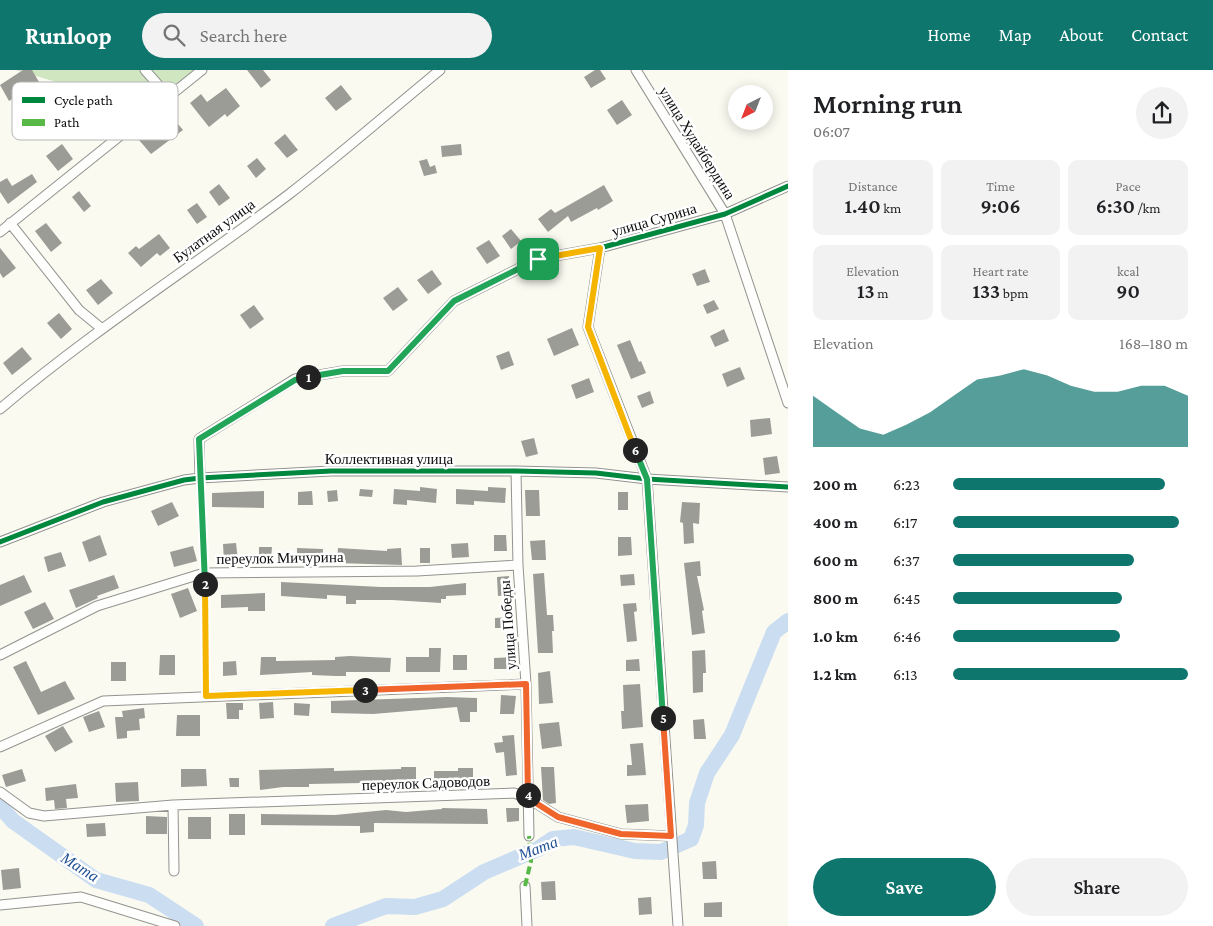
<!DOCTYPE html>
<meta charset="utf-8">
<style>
:root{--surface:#fff;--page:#f2f2f2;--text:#202124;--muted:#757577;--accent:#0f766e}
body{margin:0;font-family:"Crimson Pro",serif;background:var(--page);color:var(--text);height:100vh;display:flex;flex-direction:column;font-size:19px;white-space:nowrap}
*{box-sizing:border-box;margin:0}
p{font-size:16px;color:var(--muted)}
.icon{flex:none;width:28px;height:28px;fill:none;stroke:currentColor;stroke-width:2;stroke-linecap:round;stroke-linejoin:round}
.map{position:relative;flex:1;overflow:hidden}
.drawer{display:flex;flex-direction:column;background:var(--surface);width:425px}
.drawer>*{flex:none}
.needle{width:32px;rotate:222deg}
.controls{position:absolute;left:728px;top:15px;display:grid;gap:10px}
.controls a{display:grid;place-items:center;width:45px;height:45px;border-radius:50%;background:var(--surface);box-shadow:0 2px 12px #0003;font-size:25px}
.pin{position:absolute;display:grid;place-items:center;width:42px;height:42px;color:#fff;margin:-21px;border-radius:10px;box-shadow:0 2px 8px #0006}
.km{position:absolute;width:25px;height:25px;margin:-12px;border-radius:50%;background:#222;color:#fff;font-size:14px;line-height:25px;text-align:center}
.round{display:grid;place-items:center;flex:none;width:52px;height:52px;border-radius:26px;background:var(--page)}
.summary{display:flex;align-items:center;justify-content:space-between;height:85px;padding:0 25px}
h1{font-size:28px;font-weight:600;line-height:38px}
.metrics{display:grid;grid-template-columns:repeat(3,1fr);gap:8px;height:85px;padding:5px 25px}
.metrics div{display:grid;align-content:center;border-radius:10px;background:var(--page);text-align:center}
.metrics b{font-size:21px;font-weight:600}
.metrics small{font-size:14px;font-weight:400}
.metrics p{font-size:14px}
.chart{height:140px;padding:10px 25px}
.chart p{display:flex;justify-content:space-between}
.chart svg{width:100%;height:90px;margin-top:5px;fill:var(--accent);opacity:.7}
.primary-button{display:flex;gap:10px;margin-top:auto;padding:10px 25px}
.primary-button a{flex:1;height:58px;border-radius:30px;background:var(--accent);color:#fff;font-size:20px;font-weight:600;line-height:58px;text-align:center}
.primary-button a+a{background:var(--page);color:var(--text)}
ul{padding:0 25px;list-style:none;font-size:16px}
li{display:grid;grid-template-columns:80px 60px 1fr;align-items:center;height:38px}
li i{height:12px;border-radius:6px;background:var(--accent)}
header{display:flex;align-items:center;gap:30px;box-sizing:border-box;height:70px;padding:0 25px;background:var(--accent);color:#fff}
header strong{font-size:24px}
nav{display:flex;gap:28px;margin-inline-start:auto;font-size:18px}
.search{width:350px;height:45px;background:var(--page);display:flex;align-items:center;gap:12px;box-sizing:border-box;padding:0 18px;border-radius:28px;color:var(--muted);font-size:19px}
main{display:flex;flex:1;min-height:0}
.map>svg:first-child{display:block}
.forest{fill:#cfe6c1}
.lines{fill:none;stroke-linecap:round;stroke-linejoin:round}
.river{stroke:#caddf1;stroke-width:16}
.building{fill:#9c9c97}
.lane-casing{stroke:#93938f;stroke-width:7}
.street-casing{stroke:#93938f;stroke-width:11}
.lane{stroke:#fefefd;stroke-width:4.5}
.street{stroke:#fefefd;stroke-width:9}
.quiet{stroke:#58b947;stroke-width:4;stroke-dasharray:8 4;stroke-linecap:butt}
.cycleway-casing{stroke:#fff;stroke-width:8}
.cycleway{stroke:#00873e;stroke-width:5}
.split-1-casing{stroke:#fff;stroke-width:10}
.split-2-casing{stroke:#fff;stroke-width:10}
.split-3-casing{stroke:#fff;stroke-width:10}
.split-4-casing{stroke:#fff;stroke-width:10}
.split-5-casing{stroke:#fff;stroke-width:10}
.split-6-casing{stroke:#fff;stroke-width:10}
.split-7-casing{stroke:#fff;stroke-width:10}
.split-1{stroke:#22a559;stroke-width:6}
.split-2{stroke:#22a559;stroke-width:6}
.split-3{stroke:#f5b400;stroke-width:6}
.split-4{stroke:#f0652b;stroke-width:6}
.split-5{stroke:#f0652b;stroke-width:6}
.split-6{stroke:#22a559;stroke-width:6}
.split-7{stroke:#f5b400;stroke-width:6}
.labels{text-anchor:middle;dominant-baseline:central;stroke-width:5;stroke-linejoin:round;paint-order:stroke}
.street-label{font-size:15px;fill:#0c0c0c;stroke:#fff}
.water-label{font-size:16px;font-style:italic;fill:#1f4f94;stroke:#fff}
.key{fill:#fff;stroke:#b6b6b6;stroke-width:1}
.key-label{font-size:14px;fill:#0c0c0c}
</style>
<header>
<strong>Runloop</strong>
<div class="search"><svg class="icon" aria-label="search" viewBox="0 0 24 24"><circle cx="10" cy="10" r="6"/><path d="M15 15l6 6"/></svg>Search here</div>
<nav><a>Home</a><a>Map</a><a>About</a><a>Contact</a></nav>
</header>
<main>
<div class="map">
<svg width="788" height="856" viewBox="0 0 788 856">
<rect width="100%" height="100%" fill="#fafaf1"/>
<path class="forest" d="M16,0H208L179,19L73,17Z"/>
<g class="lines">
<path class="river" d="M0,736L13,751L96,810L149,825L196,856
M333,856L386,836L415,837L443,829L484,802L538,779L553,769L574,767L635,781L661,782L691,769L696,755L697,733L707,703L732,665L774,562L788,551"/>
</g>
<path class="building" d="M23,0H32L39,12L9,31L0,15Z
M247,0H263L271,10L261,18Z
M595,0H600L606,9L591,18L584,7Z
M73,12L80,23L65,34L57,23Z
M341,15L352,29L336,41L325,28Z
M226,18L240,36L227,47L225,44L209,57L190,33L201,24L207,32Z
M622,30L632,45L617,55L607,40Z
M173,48L183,60L151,84L139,70L150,60L153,64Z
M285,64L298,80L287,88L274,73Z
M62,74L73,89L58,101L46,86Z
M461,74L462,85L442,87L441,76Z
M257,88L266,99L256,108L247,96Z
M427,89L430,97L435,95L437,103L424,106L419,91Z
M32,104L37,112L8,134L0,122V112L7,108L12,116Z
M219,114L230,128L219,136L209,122Z
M604,115L613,131L598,140L597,138L571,152L568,146L548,162L538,149L551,139L555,143Z
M79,121L91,136L84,142L72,127Z
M197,133L207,147L197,154L187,140Z
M46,153L62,173L51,182L35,161Z
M511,159L521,171L511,179L502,166Z
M159,164L170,178L160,186L157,183L141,197L128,183L136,176L139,179Z
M489,170L500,186L487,194L476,178Z
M0,178L16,198L3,208L0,203Z
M705,199L710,212L697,216L692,204Z
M432,200L442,214L428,224L417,210Z
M101,209L113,223L98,235L86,220Z
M398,217L408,230L393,241L383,228Z
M714,230L719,239L707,244L703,235Z
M254,235L264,249L250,259L240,245Z
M59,243L72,259L61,269L47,253Z
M572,258L579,275L554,286L547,269Z
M724,259L729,271L715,277L710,266Z
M630,270L639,292L641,291L646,303L631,309L617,275Z
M22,277L32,289L12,305L3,293Z
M509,281L514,295L501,300L496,286Z
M740,297L745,309L727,317L722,304Z
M589,308L594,322L576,329L571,315Z
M650,321L654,333L642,338L637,326Z
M770,348L772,364L751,367L750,350Z
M534,368L538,384L526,387L521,371Z
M777,386L780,403L765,405L763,388Z
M420,417L437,419L436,433L407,430V435L393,434L394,419L420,421Z
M488,417L506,418L505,433L474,431V435L456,434V419L488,421Z
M360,419L373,420L372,427L359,426Z
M337,420L338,431L328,432L327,421Z
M525,420H539L540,446H526Z
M264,421V438L212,437V423Z
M312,421L313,435H298V422Z
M618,422H628V440H618Z
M172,432L179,446L158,456L151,441Z
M682,432L700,433L699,454L693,453L694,473L684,474L683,453L680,452Z
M100,465L107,485L89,492L82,472Z
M494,465H506L507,481H494Z
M618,467H631L632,485L618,486Z
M545,470L546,490H532L530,471Z
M236,473L238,491L224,492L223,474Z
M468,473L469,487L452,488L451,474Z
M193,476L197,491L174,497L170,482Z
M259,477H272L271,489H259Z
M297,478L323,479V493H297Z
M338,478L387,481V479L401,478L402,495L337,493Z
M420,478H430V493H420Z
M61,482L66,496L48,502L44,487Z
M700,491L701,506H697L704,540L702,541L705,563L692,565L684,493Z
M544,503L547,545H553L554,561H552L553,583H538L533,504Z
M634,504L635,515L621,516L620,505Z
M24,505L32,522L0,536V515Z
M114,505L119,518L97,526L98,528L76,538L69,520Z
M509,506L510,525L498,526L497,507Z
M281,512L381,517H430L466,513V525L446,526V529H441V533L392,530H356V534H346V526L327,525V529L281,526Z
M188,518L197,541L180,548L171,524Z
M265,523V541H248V537L221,538V525Z
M45,532L54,549L33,559L24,542Z
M636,533L637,541L634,542L637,571L627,572L623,534Z
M510,547V558H495V548Z
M429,578H441L440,602H406V587H429Z
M705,580L706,603H703V622L693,623L692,581Z
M160,585H175V605H159Z
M453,585H467V600H453Z
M350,586L391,588L390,602H346V606H336L312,605V602L260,605L261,587H276V591L335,590V587Z
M513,587L514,599H494V588Z
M639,589L640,601H626V590Z
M26,591L41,622L65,611L75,629L38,645L13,597Z
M236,591L237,605L223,606V592Z
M111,592H126V611H111Z
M550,601L553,633L539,634L538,603Z
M640,614L643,657L622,659L621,641H624L623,615Z
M501,625L516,626L514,644H500Z
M447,627L477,628V642H470V652H460L457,637L373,644L331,643V631Z
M273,632L274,648L260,649L259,633Z
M226,633H243V640H239V649H227Z
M294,633L310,634L309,646L294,645Z
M144,638L145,648L139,649L140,660L127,661V668L117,669L115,647H123L122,641Z
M99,641L105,657L89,662L83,647Z
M177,645H200V666H176Z
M704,649L706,669H694L693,650Z
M559,652L562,676L542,679L539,654Z
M63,656L73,672L55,682L45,666Z
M514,665L517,705L506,706L504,682L496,683L494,673L503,672L502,666Z
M643,673L646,705L627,706V695H632L630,674Z
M401,697H416V712L309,714V717H283L260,720L259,700L334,698V701L401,699Z
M541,697H554L556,733L549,734L543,730Z
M458,698H473V712L434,713V701H458Z
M22,699L26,711L6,717L2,705Z
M181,699H206L207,716L181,717Z
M229,708H239V717H230Z
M138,712L139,731L116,732L115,713Z
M76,714L78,728L66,729L67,738L55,739L54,730L46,731L45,718Z
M648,734L649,751L627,753L625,735Z
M442,738L487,739L488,754L374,753V762L360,763V756L261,755V744L335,745L386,740L406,742L442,739Z
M506,738H519V751L507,752Z
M229,744H245V765H229Z
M146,746L167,747V764H146Z
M188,747H211V769H188Z
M105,753L106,766L87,767L86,754Z
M716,791L717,809H703L702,792Z
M19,798L21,818L3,820L1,800Z
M555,811L556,830H542L541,812Z
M651,827L652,844L639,845L638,828Z
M722,832V847H704V833Z"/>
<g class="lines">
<defs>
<path id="lane" d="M200,408L204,503L206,626"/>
<path id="street" d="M145,0L169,27
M636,0L725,144L788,333
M10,153L79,240L101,258
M0,162L202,0
M600,178L588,257L647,409L678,856
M0,339C92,261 192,197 288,125C340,85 390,41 440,0
M516,401L518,495L526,614L529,766
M200,408L199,369L295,309L343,301H388L454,231L538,189L600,178L725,144L788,116
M0,472L103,432L184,410L200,408L331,401H516L596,403L647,409L788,417
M0,585L97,536L204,503L417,501L518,495
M0,677L103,631L526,614
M0,722L29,743L44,746L173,735L514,723L528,728L558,747L621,764L671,766
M173,735L174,801
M525,816L527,856
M0,835L81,827L175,856"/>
</defs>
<use href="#lane" class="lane-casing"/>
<use href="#street" class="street-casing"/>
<use href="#lane" class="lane"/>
<use href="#street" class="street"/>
<path class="quiet" d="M525,816L531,791L529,766"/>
<defs>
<path id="cycleway" d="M200,408L199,369L295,309L343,301H388L454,231L538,189L600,178L725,144L788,116
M0,472L103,432L184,410L200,408L331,401H516L596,403L647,409L788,417"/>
</defs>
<use href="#cycleway" class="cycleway-casing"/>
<use href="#cycleway" class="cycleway"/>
</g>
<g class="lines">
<defs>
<path id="split-1" d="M308,307L343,301H388L454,231L538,189"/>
<path id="split-2" d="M205,514L199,369L295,310L308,307"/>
<path id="split-3" d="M205,514L206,626L365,620"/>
<path id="split-4" d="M365,620L526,614L528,725"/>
<path id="split-5" d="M528,725V728L558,747L621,764L671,766L663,648"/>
<path id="split-6" d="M635,380L647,409L663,648"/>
<path id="split-7" d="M538,189L600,178L588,257L635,380"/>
</defs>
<use href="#split-1" class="split-1-casing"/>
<use href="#split-2" class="split-2-casing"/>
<use href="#split-3" class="split-3-casing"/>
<use href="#split-4" class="split-4-casing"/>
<use href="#split-5" class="split-5-casing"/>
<use href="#split-6" class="split-6-casing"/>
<use href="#split-7" class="split-7-casing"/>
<use href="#split-1" class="split-1"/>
<use href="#split-2" class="split-2"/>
<use href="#split-3" class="split-3"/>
<use href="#split-4" class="split-4"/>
<use href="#split-5" class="split-5"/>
<use href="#split-6" class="split-6"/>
<use href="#split-7" class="split-7"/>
</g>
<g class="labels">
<g class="street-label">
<text transform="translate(697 73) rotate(58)">улица Худайбердина</text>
<text transform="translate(654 150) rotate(-16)">улица Сурина</text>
<text transform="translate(214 161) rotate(-36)">Булатная улица</text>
<text x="389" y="389">Коллективная улица</text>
<text transform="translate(280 488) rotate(-1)">переулок Мичурина</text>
<text transform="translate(508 555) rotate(-94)">улица Победы</text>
<text transform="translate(426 713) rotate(-2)">переулок Садоводов</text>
</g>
<g class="water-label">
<text transform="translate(538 778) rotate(-21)">Мата</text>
<text transform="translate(80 797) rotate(32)">Мата</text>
</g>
</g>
<rect x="12" y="12" width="166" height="58" rx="8" class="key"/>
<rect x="22" y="27" width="23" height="6" fill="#00873e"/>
<rect x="22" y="49" width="23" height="7" fill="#58b947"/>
<g class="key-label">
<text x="54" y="35">Cycle path</text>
<text x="54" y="57">Path</text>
</g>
</svg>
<div class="controls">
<a><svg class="needle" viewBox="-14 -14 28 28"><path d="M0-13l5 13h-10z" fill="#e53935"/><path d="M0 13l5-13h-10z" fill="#757577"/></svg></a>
</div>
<div class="pin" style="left:538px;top:189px;background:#1e9e55"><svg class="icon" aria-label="arrive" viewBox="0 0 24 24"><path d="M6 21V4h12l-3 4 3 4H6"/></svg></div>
<b class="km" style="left:308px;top:307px">1</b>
<b class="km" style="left:205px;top:514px">2</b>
<b class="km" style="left:365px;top:620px">3</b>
<b class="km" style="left:528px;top:725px">4</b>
<b class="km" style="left:663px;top:648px">5</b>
<b class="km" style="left:635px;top:380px">6</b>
</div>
<section class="drawer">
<div class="summary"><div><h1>Morning run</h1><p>06:07</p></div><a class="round"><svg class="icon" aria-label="share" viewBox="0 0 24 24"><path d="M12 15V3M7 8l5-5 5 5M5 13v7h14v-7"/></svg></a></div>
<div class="metrics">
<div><p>Distance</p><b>1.40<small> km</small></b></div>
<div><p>Time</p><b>9:06</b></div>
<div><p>Pace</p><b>6:30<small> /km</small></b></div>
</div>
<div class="metrics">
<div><p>Elevation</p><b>13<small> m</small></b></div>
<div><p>Heart rate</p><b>133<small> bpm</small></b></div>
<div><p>kcal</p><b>90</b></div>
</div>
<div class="chart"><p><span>Elevation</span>168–180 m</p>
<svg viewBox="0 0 160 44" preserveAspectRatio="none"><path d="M0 44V19L10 27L20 35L30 38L40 33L50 27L60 19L70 11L80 9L90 6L100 9L110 14L120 17L130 17L140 14L150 14L160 19V44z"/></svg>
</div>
<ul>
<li><b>200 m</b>6:23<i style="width:90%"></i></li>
<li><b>400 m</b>6:17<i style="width:96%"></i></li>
<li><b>600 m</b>6:37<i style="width:77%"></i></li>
<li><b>800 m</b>6:45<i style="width:72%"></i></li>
<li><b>1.0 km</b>6:46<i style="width:71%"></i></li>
<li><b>1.2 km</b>6:13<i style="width:100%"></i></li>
</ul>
<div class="primary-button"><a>Save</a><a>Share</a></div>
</section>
</main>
